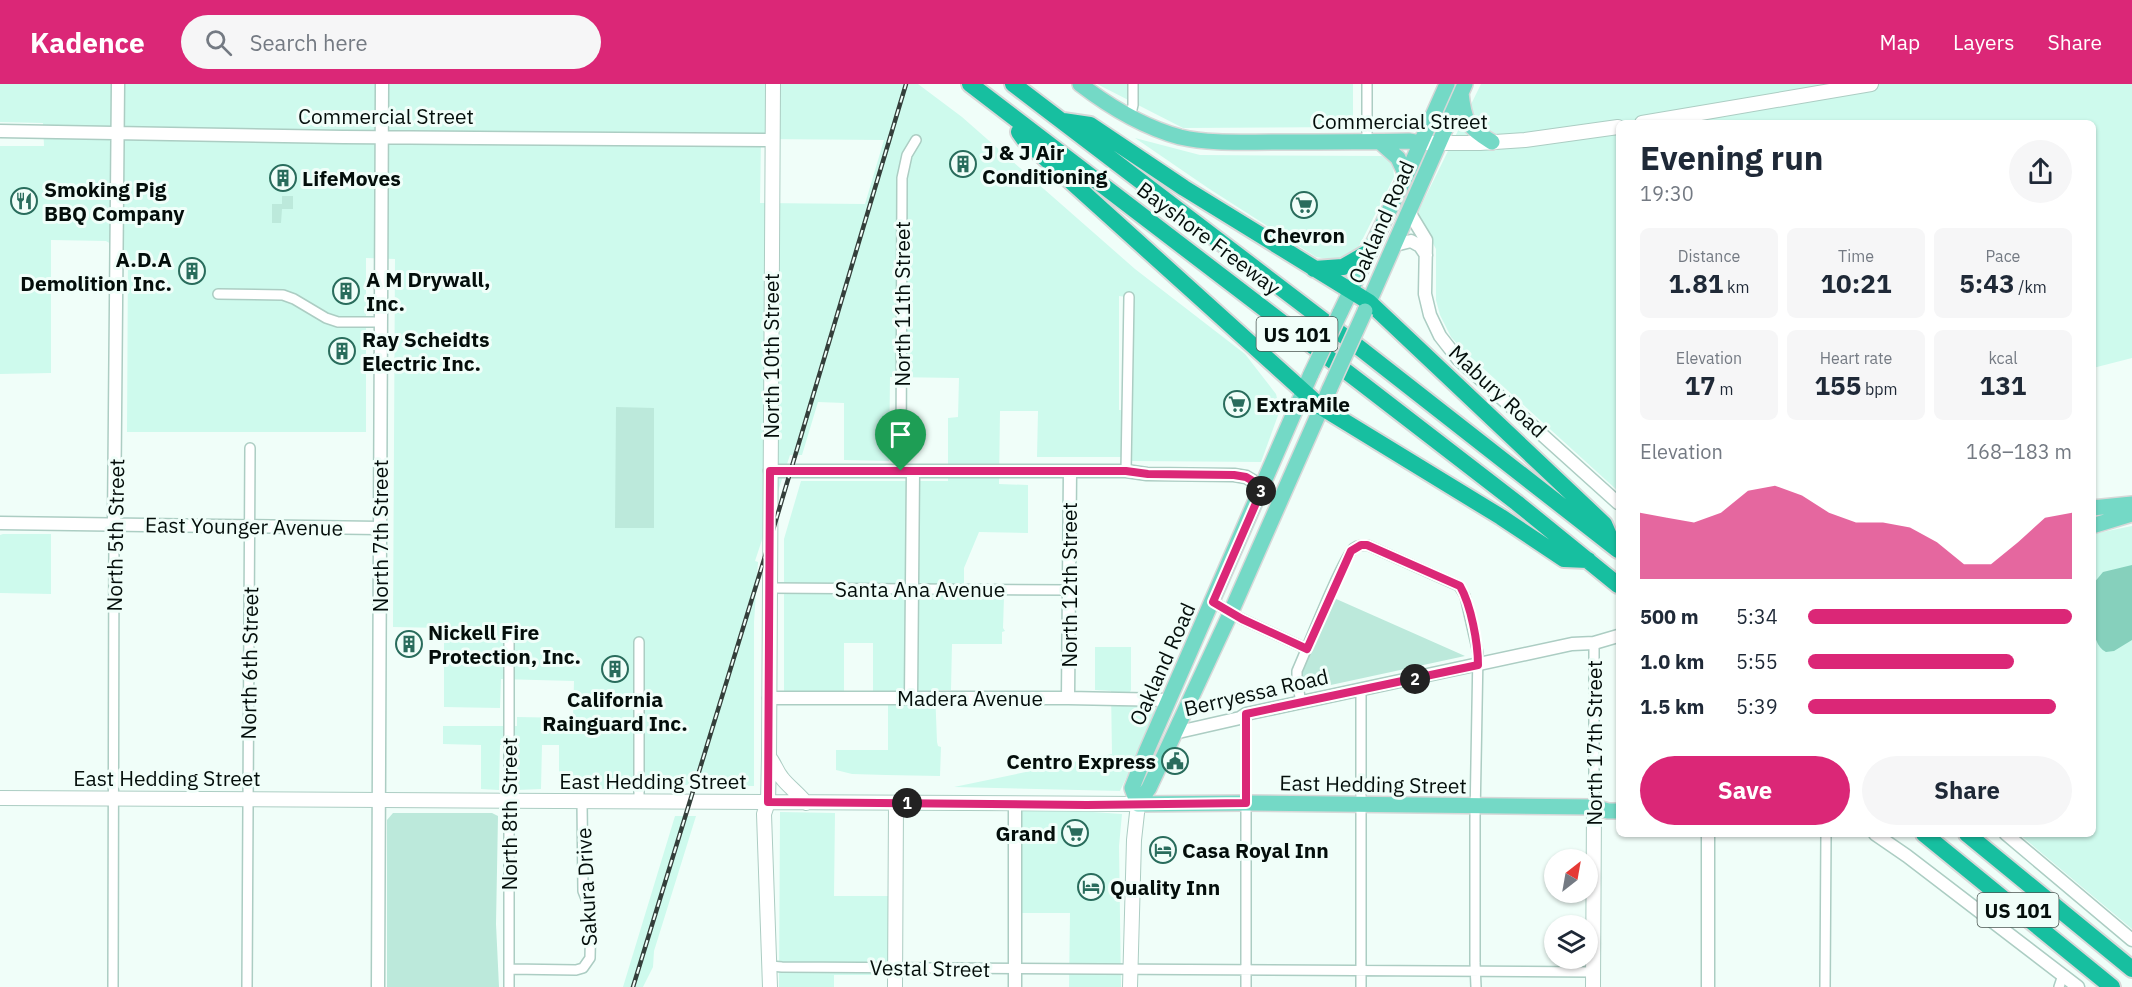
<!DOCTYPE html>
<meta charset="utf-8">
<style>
:root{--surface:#fff;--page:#f6f6f7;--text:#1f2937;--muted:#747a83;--accent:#db2777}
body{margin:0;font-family:"IBM Plex Sans",sans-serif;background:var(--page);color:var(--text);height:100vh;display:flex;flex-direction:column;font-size:22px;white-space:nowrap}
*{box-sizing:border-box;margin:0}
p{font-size:20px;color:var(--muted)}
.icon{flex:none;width:33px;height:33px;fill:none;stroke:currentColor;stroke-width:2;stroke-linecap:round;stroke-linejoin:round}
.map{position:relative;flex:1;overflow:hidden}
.panel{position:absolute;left:1616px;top:36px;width:480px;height:717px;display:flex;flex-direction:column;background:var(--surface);border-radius:9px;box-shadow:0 2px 4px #0004}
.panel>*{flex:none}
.needle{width:39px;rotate:31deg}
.fabs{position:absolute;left:1544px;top:765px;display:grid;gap:12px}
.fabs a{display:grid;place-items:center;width:54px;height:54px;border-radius:50%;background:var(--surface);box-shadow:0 2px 4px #0004;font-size:30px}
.pin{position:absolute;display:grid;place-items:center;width:51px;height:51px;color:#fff;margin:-62px -26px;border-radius:50% 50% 50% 0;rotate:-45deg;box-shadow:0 0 6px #0007}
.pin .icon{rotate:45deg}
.km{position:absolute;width:30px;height:30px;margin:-15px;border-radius:50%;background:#222;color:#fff;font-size:16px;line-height:30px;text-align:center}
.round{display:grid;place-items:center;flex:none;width:63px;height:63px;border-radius:32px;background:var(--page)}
.headline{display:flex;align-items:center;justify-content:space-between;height:102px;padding:0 24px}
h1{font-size:33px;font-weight:700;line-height:45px}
.metrics{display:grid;grid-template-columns:repeat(3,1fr);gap:9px;height:102px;padding:6px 24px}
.metrics div{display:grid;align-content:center;border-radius:9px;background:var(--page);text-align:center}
.metrics b{font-size:26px;font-weight:700}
.metrics small{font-size:16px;font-weight:400}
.metrics p{font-size:16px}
.chart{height:168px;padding:12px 24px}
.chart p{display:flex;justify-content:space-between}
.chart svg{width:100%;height:108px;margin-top:6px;fill:var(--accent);opacity:.7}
.button{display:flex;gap:12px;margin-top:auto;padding:12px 24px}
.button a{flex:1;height:69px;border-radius:36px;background:var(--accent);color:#fff;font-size:24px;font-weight:700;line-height:69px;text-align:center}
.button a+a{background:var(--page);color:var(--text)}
ul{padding:0 24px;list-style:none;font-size:20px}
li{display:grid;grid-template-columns:96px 72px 1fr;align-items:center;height:45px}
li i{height:15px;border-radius:8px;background:var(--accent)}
header{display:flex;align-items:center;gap:36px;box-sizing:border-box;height:84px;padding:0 30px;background:var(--accent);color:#fff}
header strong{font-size:28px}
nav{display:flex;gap:33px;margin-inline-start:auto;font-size:21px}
.search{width:420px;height:54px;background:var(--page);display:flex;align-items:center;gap:15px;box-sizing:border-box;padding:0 21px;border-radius:33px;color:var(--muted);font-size:22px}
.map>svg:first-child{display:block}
.built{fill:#cefaed;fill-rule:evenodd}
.green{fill:#bce9db}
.water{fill:#86d0bc}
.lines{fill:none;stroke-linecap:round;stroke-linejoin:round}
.minor-casing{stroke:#accdc3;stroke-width:12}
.tertiary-casing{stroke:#accdc3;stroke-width:15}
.secondary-casing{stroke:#accdc3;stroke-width:16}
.primary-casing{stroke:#d7d8d8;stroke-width:18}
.motorway-casing{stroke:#d7d8d8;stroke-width:20}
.minor{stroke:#fff;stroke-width:9}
.tertiary{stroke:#fff;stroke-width:12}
.secondary{stroke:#fff;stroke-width:14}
.primary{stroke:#74d9c6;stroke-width:15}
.motorway{stroke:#17bfa0;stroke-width:16}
.rail-casing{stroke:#343f3b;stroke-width:4.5}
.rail{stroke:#f0fef9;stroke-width:2;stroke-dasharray:7;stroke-linecap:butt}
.primary-bridge-casing{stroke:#d7d8d8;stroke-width:18;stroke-linecap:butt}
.primary-bridge{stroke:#74d9c6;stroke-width:15}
.route-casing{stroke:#fff;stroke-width:12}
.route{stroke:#db2777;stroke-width:8}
.labels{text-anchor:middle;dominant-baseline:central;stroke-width:6;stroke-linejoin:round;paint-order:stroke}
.shield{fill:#f0fef9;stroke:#4b5652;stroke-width:1.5}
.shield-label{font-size:20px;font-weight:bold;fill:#040e0b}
.street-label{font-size:21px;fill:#040e0b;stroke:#f0fef9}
.poi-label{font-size:21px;font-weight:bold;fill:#040e0b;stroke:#f0fef9;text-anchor:start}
</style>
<header>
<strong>Kadence</strong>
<div class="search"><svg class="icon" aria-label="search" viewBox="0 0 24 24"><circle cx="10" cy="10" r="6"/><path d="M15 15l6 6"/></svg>Search here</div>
<nav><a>Map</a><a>Layers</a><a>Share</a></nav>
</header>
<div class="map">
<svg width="2132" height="903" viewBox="0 0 2132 903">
<rect width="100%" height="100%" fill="#f0fef9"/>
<path class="built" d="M0,0H918L962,33L1135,185L1245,270L1276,310L1280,326L1261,378L1132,377L1134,214L1119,212V326H1121V373H1037L1038,327H1000L999,400L1028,401V449L979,448L964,484V512L1004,513L1003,544L1005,547L1002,548V560H952L951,606H935L937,658L938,662L941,663L940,692L886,691L852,690L836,686V666H888V609H873V559H844V609H784V455L801,397H948V334L958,333L959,294L890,293L889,377L844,376V319L818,318L802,371H790L755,477L758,478L754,538V702L685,701L684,705H559V661H542L541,705L517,706V661H500L499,706L481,705V661L443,660V642H517V633L573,634L574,597L501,595L500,624L444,623V544L393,543L395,175L366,174V348H127L128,170L106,157L51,156V289L0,290V62H44L43,39L0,38ZM761,55L884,56L865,120L760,119Z
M1097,0H1353V43L1183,44Z
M1481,0H2132V274L2093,284L2092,39H1618V407L1462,265L1451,253L1440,231L1436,216V165L1417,130Z
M1135,54L1200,71L1382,72L1393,80L1394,93L1355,170L1339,177L1316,173L1208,104Z
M2132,442V845L2019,750H2092L2093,450Z
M3,450H51V510L0,509V451Z
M1095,563H1131V606L1123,622L1146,623L1154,627V636L1120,707L954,703L1112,670L1111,607L1095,606Z
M1020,723L1122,730L1119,762L1121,903H1069L1070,829H1020Z
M780,728L835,729L834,812H890V891H834V903H779Z
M675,732H696L654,867L653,883L643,903H623Z"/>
<path class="green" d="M282,112H293V125H282L281,139H272V120H282Z
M616,323L654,324V444H615Z
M1334,514L1465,572L1303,607L1301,589Z
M393,729H492L498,732L496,840L499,903H387V736Z"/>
<path class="water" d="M2132,481V556L2114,567L2106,568C2088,559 2092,518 2093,500L2103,488Z"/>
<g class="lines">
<defs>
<path id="minor" d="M1367,0V57
M1130,34L1133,21V0
M218,210L283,211L294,215L326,234L338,238H381
M901,387L902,94L907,71L916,56
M1126,387L1129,213
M771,504L1069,506
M1213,518L1242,535L1307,565
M509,556V903
M639,558V719
M1361,606V903
M1301,619L1297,596V587C1306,567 1343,473 1354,464C1358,461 1362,461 1367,461L1459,502L1465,512L1478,569L1475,734V879L1476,903
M1246,630V903
M1594,723V559
M770,882L782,883L1593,888
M510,885L576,886L583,884L590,874L591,827L583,807L582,718
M113,903L114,441
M247,903L250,364
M1825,903L1826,750
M2059,903L2063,891"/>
<path id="tertiary" d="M0,47L343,53L772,56
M1409,128L1426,156L1425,210L1430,231L1440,252L1458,275L1618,419
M1395,161L1411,157L1420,162L1426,171
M770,387H1126L1147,390L1234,391L1246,393L1263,403
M0,439L379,444
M114,441L118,0
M911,613L913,387
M769,614H1068L1170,616
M1068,614L1070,387
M1174,649L1240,634L1246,630L1572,560L1594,559L1618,552
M1875,750L1907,772L2078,903
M2006,750L2132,856
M378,903L382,0
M1015,903V720
M1708,903V750"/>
<path id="secondary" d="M1642,39L1871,0
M1420,59H1480L1525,56L1618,43
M769,673C775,680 776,687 782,694C788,702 798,709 806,719
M0,714L1138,720L1134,756L1130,903
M770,903L764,730L768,718L769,673L773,0
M895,903L896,719
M1593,903L1594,723"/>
<path id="primary" d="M1080,0C1110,23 1143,43 1180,53C1210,60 1242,58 1272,58C1318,58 1363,58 1409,57L1420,59
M1461,9C1464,37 1467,43 1492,58
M1380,58L1398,74L1406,91
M1365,227L1465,0
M1340,229L1411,81L1447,0
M2092,424L2132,420
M2092,442L2132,430
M1138,720L1246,719L1594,723L1608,727H1618
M1138,720L1132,704L1147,666L1311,290
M1138,720L1149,704L1231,528L1330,304"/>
<path id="motorway" d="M970,0L1360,298L1517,419L1618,501
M1013,0L1361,265L1618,466
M1063,37L1090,41L1184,104L1369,218L1604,440L1613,461
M1019,48L1024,55L1321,323L1501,433L1564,475L1588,476
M1314,185L1343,183L1369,168
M1924,750L2112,903
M1967,750L2132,885"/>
</defs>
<use href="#minor" class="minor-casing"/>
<use href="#tertiary" class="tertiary-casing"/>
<use href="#secondary" class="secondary-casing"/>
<use href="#primary" class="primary-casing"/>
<use href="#motorway" class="motorway-casing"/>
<use href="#minor" class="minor"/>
<use href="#tertiary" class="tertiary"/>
<use href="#secondary" class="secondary"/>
<use href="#primary" class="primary"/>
<use href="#motorway" class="motorway"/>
<defs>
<path id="rail" d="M633,903L770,456L906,0"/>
</defs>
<use href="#rail" class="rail-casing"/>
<use href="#rail" class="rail"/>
<defs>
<path id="primary-bridge" d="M1311,290L1340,229
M1330,304L1365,227"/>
</defs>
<use href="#primary-bridge" class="primary-bridge-casing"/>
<use href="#primary-bridge" class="primary-bridge"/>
</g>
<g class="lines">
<defs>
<path id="route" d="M770,387H1126L1148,390L1234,391L1246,393L1263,403L1213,518L1242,535L1307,565L1351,467L1361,461H1367L1460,502C1471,521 1478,559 1478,581L1246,630V719L1087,721L768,718Z"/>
</defs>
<use href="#route" class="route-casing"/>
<use href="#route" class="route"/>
</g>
<defs>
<symbol id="building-ring" viewBox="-11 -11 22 22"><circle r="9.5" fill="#f0fef9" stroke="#296c5c" stroke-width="1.5"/><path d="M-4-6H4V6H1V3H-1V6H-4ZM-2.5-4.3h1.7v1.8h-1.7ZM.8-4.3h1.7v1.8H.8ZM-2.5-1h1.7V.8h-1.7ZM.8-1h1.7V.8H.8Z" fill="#296c5c"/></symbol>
<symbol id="restaurant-ring" viewBox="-11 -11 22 22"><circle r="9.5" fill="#f0fef9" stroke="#296c5c" stroke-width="1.5"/><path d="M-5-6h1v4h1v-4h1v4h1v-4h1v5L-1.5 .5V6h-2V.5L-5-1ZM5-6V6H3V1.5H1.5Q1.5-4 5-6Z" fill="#296c5c"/></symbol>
<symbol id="supermarket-ring" viewBox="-11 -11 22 22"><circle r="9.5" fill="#f0fef9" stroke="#296c5c" stroke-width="1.5"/><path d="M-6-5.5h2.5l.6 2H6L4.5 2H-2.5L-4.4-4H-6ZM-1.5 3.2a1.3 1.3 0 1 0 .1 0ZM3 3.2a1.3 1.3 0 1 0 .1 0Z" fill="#296c5c"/></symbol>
<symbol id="civic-ring" viewBox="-11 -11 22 22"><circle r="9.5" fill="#f0fef9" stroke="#296c5c" stroke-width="1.5"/><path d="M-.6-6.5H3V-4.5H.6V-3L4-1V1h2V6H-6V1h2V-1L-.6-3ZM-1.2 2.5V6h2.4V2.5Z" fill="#296c5c"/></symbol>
<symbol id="hotel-ring" viewBox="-11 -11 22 22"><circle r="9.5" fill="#f0fef9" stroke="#296c5c" stroke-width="1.5"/><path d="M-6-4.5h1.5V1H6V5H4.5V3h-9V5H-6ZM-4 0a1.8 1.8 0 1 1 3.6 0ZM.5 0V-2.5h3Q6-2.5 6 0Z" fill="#296c5c"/></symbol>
</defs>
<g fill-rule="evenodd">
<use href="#building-ring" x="948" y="65" width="30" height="30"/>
<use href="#building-ring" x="268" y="79" width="30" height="30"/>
<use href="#restaurant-ring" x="9" y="102" width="30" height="30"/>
<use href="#supermarket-ring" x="1289" y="106" width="30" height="30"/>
<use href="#building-ring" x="177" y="172" width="30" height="30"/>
<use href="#building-ring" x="331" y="192" width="30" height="30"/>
<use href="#building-ring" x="327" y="252" width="30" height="30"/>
<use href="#supermarket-ring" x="1222" y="305" width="30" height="30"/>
<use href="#building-ring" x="394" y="545" width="30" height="30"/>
<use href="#building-ring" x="600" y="570" width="30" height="30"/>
<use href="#civic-ring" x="1160" y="662" width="30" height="30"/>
<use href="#supermarket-ring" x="1060" y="734" width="30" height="30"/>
<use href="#hotel-ring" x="1148" y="751" width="30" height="30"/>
<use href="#hotel-ring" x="1076" y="788" width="30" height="30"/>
</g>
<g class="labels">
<g class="shield">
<rect x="1256.5" y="233" width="81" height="34" rx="4.5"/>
<rect x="1977.5" y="809" width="81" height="34" rx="4.5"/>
</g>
<g class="shield-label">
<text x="1297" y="250">US 101</text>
<text x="2018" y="826">US 101</text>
</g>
<g class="street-label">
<text x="386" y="32">Commercial Street</text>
<text x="1400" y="37">Commercial Street</text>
<text transform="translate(1381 138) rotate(-66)">Oakland Road</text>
<text transform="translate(1209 154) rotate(37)">Bayshore Freeway</text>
<text transform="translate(902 220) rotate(-90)">North 11th Street</text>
<text transform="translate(771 272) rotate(-90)">North 10th Street</text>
<text transform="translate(1498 307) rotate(43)">Mabury Road</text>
<text transform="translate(244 442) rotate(1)">East Younger Avenue</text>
<text transform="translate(115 451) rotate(-89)">North 5th Street</text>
<text transform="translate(380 452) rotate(-90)">North 7th Street</text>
<text transform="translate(1069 501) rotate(-90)">North 12th Street</text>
<text x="920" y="505">Santa Ana Avenue</text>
<text transform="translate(249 579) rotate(-89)">North 6th Street</text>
<text transform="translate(1162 580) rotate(-66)">Oakland Road</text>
<text transform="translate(1256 608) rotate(-13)">Berryessa Road</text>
<text x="970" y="614">Madera Avenue</text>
<text transform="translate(1594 659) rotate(-90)">North 17th Street</text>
<text x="167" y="694">East Hedding Street</text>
<text x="653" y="697">East Hedding Street</text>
<text transform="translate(1373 700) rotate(1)">East Hedding Street</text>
<text transform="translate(509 730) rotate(-90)">North 8th Street</text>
<text transform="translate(586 803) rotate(-93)">Sakura Drive</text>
<text transform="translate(930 884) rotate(1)">Vestal Street</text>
</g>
<g class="poi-label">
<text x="982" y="68">J &amp; J Air<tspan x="982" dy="24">Conditioning</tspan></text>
<text x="302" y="94">LifeMoves</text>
<text x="44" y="105">Smoking Pig<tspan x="44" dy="24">BBQ Company</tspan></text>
<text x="1304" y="151" text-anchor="middle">Chevron</text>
<text x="172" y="175" text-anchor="end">A.D.A<tspan x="172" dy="24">Demolition Inc.</tspan></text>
<text x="366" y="195">A M Drywall,<tspan x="366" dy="24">Inc.</tspan></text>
<text x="362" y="255">Ray Scheidts<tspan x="362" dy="24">Electric Inc.</tspan></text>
<text x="1256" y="320">ExtraMile</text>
<text x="428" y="548">Nickell Fire<tspan x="428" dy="24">Protection, Inc.</tspan></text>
<text x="615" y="615" text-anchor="middle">California<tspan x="615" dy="24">Rainguard Inc.</tspan></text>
<text x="1156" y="677" text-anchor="end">Centro Express</text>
<text x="1056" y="749" text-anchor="end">Grand</text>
<text x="1182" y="766">Casa Royal Inn</text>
<text x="1110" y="803">Quality Inn</text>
</g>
</g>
</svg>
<div class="fabs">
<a><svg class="needle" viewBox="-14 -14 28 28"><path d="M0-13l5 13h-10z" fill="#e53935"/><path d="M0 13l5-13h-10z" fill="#747a83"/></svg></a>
<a><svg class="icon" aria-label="layers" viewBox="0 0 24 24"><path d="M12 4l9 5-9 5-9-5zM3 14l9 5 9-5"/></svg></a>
</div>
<div class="pin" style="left:901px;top:387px;background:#1e9e55"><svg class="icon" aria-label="arrive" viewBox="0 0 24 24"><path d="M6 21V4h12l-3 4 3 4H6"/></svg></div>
<b class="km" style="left:907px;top:719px">1</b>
<b class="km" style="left:1415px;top:595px">2</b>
<b class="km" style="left:1261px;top:407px">3</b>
<section class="panel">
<div class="headline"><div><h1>Evening run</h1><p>19:30</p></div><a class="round"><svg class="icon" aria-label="share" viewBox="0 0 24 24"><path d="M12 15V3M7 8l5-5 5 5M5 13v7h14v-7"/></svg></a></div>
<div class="metrics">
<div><p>Distance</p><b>1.81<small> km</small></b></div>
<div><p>Time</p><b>10:21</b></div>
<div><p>Pace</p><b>5:43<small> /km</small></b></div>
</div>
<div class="metrics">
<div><p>Elevation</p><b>17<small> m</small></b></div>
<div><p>Heart rate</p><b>155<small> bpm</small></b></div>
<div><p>kcal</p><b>131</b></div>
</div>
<div class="chart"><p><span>Elevation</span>168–183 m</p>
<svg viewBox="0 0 160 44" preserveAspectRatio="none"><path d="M0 44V17L10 19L20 21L30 17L40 8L50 6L60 10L70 17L80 21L90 21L100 23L110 29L120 38L130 38L140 29L150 19L160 17V44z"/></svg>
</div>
<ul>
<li><b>500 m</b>5:34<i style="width:100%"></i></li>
<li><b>1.0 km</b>5:55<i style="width:78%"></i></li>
<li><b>1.5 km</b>5:39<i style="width:94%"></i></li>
</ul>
<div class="button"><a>Save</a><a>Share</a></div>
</section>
</div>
